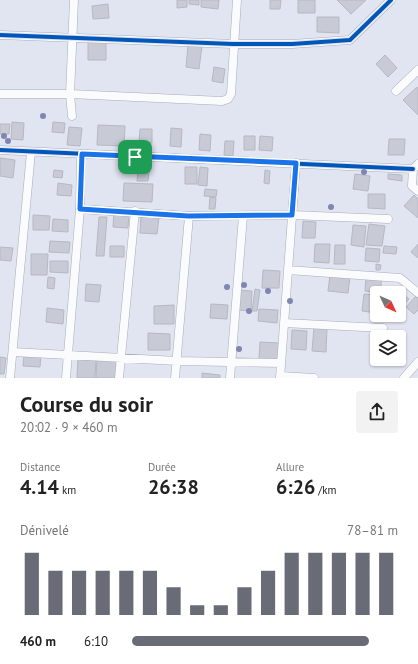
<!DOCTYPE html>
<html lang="fr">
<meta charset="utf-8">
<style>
:root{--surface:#fff;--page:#f2f2f2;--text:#222;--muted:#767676;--accent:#696b76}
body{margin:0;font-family:"PT Sans",sans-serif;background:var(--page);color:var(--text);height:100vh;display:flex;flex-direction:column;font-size:15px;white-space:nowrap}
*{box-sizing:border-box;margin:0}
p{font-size:13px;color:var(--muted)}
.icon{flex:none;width:22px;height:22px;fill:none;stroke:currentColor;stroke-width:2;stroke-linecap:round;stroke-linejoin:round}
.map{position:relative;height:378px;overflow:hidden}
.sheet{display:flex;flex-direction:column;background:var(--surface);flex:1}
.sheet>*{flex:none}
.needle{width:26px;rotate:134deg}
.tools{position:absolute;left:370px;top:286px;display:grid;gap:8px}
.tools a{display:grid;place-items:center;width:36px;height:36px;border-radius:4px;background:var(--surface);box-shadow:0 1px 3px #0004;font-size:20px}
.pin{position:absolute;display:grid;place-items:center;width:34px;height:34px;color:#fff;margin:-17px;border-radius:8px;box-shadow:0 2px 6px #0006}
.round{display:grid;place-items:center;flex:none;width:42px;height:42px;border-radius:4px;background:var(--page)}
.headline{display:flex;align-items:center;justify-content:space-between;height:68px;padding:0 20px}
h1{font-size:22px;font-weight:700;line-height:30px}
.metrics{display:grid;grid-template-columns:repeat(3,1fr);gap:6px;height:68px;padding:4px 20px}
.metrics div{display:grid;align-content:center}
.metrics b{font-size:20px;font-weight:700}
.metrics small{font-size:11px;font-weight:400}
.metrics p{font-size:11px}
.chart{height:112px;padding:8px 20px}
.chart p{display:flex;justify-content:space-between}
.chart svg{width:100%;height:72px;margin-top:4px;stroke:var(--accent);stroke-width:6}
ul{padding:0 20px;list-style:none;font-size:13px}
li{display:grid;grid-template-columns:64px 48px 1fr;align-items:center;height:30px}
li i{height:10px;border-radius:5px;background:var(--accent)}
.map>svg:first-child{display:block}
.building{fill:#c8cbd5;stroke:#b6b8c2}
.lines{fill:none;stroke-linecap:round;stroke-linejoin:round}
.street-casing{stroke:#aaacb6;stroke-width:9}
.street{stroke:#fafbfd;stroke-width:8}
.cycleway-casing{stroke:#dbe0f7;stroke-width:6}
.cycleway{stroke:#0057b8;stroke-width:4}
.tree{fill:#8086b0}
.route-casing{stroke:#fff;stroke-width:8}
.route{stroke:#1a73e8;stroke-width:5}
</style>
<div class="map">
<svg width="418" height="378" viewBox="0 0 418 378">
<rect width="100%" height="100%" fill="#e1e4f1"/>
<path class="building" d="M177,0H187V7L177,8Z
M189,0H199V5L189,4Z
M201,0H219L218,9L201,7Z
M270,0H281L280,9H270Z
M298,0H315V13H298Z
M337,0H366L351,14Z
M108,4L109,18L93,19L92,6Z
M317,17H339V33L317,32Z
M88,41H106V60H88Z
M188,45L202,46L199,69L186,67Z
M385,55L397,68L388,77L376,64Z
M214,67L225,69L223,83L212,81Z
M417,87L418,89V115L403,100Z
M12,122L24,123L23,140L11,139Z
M53,122L65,123L64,133L52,132Z
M0,124H10L9,134H0Z
M98,125L125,126L124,146L97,145Z
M69,127L82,128L80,146L67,145Z
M171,128L182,129L181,147L170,146Z
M140,129H152V143L139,142Z
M200,134L211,135L210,151L199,150Z
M244,136H255V150H244Z
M260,136L273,137L272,151L259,150Z
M389,139H405L404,155H388Z
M225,141H234L233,156L224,155Z
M0,158L15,160L13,178L0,176Z
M139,161H150L148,181H137Z
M185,167H197V184H185Z
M200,167L208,168L207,186L198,185Z
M54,170L63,171L62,178L53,177Z
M265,170L270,171L269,184L264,183Z
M355,174L370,176L368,191L353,189Z
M388,174L402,175V181L388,179Z
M58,183L72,185L71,196L57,195Z
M124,183L153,184L152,202L123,201Z
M205,189L217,190L216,197L204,196Z
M368,194H385V209L368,208Z
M414,195L418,199V218L404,206Z
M210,197L216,198L215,209H209Z
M114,212L129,213L128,228L113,227Z
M33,215L50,216L49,230H33Z
M141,216L159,217L157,234L140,233Z
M99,217H107L104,256H96Z
M53,219L68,220V232L52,231Z
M303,221L316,222L315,238H302Z
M369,224L385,226L382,246L366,245Z
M353,225L366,226L364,247L351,245Z
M50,241L70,242L69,253L49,252Z
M315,244H330L329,263L314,262Z
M418,244V258L411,252Z
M335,245H345V264H334Z
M110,246H124V257H110Z
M384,246L397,247L396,254L383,253Z
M0,247L13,248L11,261L0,260Z
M366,248L380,249L379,262L365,261Z
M31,254H48L47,275H31Z
M50,261H68V273L50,272Z
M376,264L381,265L380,270H376Z
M263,270L280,271L279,288H262Z
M330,275L350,277L348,293L328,291Z
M366,276L382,277L380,293L365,291Z
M48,277L55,278L54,289L47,288Z
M86,284L101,285L99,302L85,301Z
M255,289L260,290L257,311H252Z
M238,290L252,291L251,311L237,310Z
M397,290L409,299L400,310L399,293H395Z
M364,294L377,295V313L362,311Z
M416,296L418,298V310L414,314L406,307Z
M211,304L228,305L227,319L210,318Z
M174,305V324H154V306Z
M47,308L64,310L63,324L46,322Z
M259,309L278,310L277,323L258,321Z
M380,315H391L390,319L379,317Z
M314,327L327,328L326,352L312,351Z
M292,330L307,331L306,350L291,349Z
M148,333L170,334V350H148Z
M260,342L279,343L278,360L259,359Z
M24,354L41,355L40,367L23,366Z
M78,356L96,358L95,378H77Z
M0,357L6,358L4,374H0Z
M97,357L118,358L116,378H96Z
M202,373L220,375V378H202Z"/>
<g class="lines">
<defs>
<path id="street" d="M0,35L233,44H292L350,40L391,0
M396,91L418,70
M0,94H70L222,101L228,99L231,94L237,0
M72,116L70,94L74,0
M0,150L413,169
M418,164L413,169L412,186L418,191
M80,209L189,216L292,215L388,219
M288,270L400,278L418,293
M284,323L383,328
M13,352L177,361L281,363
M280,376L314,378
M10,378L31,152
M66,378L80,209L81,154
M119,378L135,211
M175,378L189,216
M230,378L243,216
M280,378L296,163
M404,378L418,362"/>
</defs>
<use href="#street" class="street-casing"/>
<use href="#street" class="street"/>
<defs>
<path id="cycleway" d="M0,35L233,44H292L350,40L391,0
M0,150L413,169"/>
</defs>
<use href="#cycleway" class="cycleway-casing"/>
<use href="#cycleway" class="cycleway"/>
</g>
<g class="tree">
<circle cx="43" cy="116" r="3"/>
<circle cx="4" cy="136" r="3"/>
<circle cx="8" cy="141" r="3"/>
<circle cx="364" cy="172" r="3"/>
<circle cx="331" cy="207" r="3"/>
<circle cx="244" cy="285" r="3"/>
<circle cx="227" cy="287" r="3"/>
<circle cx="268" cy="291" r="3"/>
<circle cx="290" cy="301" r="3"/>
<circle cx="249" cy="311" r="3"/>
<circle cx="239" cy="349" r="3"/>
</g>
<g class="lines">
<defs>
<path id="route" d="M82,154L296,163L292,215L188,216L80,209Z"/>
</defs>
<use href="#route" class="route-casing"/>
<use href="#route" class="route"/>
</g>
</svg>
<div class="tools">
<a><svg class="needle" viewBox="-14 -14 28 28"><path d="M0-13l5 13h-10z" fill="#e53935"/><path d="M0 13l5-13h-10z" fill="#767676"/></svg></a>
<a><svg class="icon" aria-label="layers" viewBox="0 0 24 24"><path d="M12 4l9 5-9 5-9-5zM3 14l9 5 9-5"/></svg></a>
</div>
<div class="pin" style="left:135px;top:157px;background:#1e9e55"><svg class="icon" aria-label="arrive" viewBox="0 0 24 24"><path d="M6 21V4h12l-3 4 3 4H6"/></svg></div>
</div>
<section class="sheet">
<div class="headline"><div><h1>Course du soir</h1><p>20:02 · 9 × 460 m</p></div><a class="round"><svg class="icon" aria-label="share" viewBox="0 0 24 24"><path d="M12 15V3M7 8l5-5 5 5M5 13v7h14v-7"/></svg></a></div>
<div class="metrics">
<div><p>Distance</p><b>4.14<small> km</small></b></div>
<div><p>Durée</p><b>26:38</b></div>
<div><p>Allure</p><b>6:26<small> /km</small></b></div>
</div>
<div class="chart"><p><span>Dénivelé</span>78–81 m</p>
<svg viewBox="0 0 160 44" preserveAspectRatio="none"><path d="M5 44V6M15 44V17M25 44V17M35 44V17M45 44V17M55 44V17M65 44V27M75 44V38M85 44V38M95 44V27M105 44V17M115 44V6M125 44V6M135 44V6M145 44V6M155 44V6"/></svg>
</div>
<ul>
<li><b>460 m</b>6:10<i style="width:89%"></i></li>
</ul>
</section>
